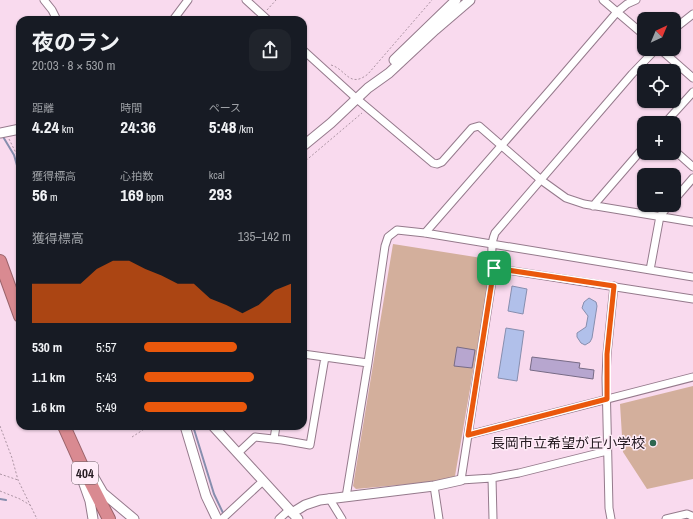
<!DOCTYPE html>
<html lang="ja">
<meta charset="utf-8">
<style>
:root{--surface:#171b24;--page:#20242c;--text:#f1f3f6;--muted:#9ea1a6;--accent:#ea580c}
body{margin:0;font-family:"Archivo Narrow","Noto Sans JP",sans-serif;background:var(--page);color:var(--text);height:100vh;display:flex;flex-direction:column;font-size:15px;white-space:nowrap}
*{box-sizing:border-box;margin:0}
p{font-size:13px;color:var(--muted)}
.icon{flex:none;width:22px;height:22px;fill:none;stroke:currentColor;stroke-width:2;stroke-linecap:round;stroke-linejoin:round}
.map{position:relative;flex:1;overflow:hidden}
.sheet{position:absolute;left:16px;top:16px;width:291px;height:414px;display:flex;flex-direction:column;background:var(--surface);border-radius:12px;box-shadow:0 1px 3px #0004}
.sheet>*{flex:none}
.needle{width:26px;rotate:44deg}
.controls{position:absolute;left:637px;top:12px;display:grid;gap:8px}
.controls a{display:grid;place-items:center;width:44px;height:44px;border-radius:8px;background:var(--surface);box-shadow:0 1px 3px #0004;font-size:20px}
.pin{position:absolute;display:grid;place-items:center;width:34px;height:34px;color:#fff;margin:-17px;border-radius:8px;box-shadow:0 2px 6px #0006}
.round{display:grid;place-items:center;flex:none;width:42px;height:42px;border-radius:12px;background:var(--page)}
.overview{display:flex;align-items:center;justify-content:space-between;height:68px;padding:0 16px}
h1{font-size:22px;font-weight:700;line-height:30px}
.metrics{display:grid;grid-template-columns:repeat(3,1fr);gap:6px;height:68px;padding:4px 16px}
.metrics div{display:grid;align-content:center}
.metrics b{font-size:17px;font-weight:700}
.metrics small{font-size:11px;font-weight:400}
.metrics p{font-size:11px}
.chart{height:112px;padding:8px 16px}
.chart p{display:flex;justify-content:space-between}
.chart svg{width:100%;height:72px;margin-top:4px;fill:var(--accent);opacity:.7}
ul{padding:0 16px;list-style:none;font-size:13px}
li{display:grid;grid-template-columns:64px 48px 1fr;align-items:center;height:30px}
li i{height:10px;border-radius:5px;background:var(--accent)}
.map>svg:first-child{display:block}
.green{fill:#d3af9c}
.water{fill:#b1c0ea;stroke:#878eae}
.lines{fill:none;stroke-linecap:round;stroke-linejoin:round}
.stream{stroke:#878eae;stroke-width:2}
.building{fill:#b7a6cf;stroke:#776b86}
.street-casing{stroke:#957a8c;stroke-width:9}
.secondary-casing{stroke:#957a8c;stroke-width:11}
.highway-casing{stroke:#9a636a;stroke-width:14}
.path{stroke:#ac94a3;stroke-width:1;stroke-dasharray:2 2;stroke-linecap:butt}
.street{stroke:#fff;stroke-width:7}
.secondary{stroke:#fff;stroke-width:9}
.highway{stroke:#d98a91;stroke-width:12}
.route-casing{stroke:#fff;stroke-width:8}
.route{stroke:#ea580c;stroke-width:5}
.poi-dot{fill:#2e6750;stroke:#ffecf8;stroke-width:1.5}
.labels{text-anchor:middle;dominant-baseline:central;stroke-width:3;stroke-linejoin:round;paint-order:stroke}
.shield{fill:#ffecf8;stroke:#675a62;stroke-width:1}
.shield-label{font-size:13px;font-weight:bold;fill:#261b22}
.poi-label{font-size:14px;fill:#261b22;stroke:#ffecf8;text-anchor:end}
</style>
<div class="map">
<svg width="693" height="519" viewBox="0 0 693 519">
<rect width="100%" height="100%" fill="#f9daee"/>
<path class="green" d="M393,244L488,259L489,279L455,476L452,480L356,489L353,486Z
M693,386V479L647,489L623,452L620,404Z"/>
<path class="water" d="M512,286L527,289L523,314L508,311Z
M589,298L596,302L597,306L592,338L590,342L585,345L581,343L577,337V333L586,327L588,316L582,308L584,302Z
M506,328L524,331L517,381L498,378Z"/>
<g class="lines">
<path class="stream" d="M2,135L14,155L20,176
M193,426L214,494L224,515
M0,499L6,500"/>
</g>
<path class="building" d="M457,347L475,350L472,368L454,366Z
M532,357L580,363L579,368L594,370L593,379L530,370Z"/>
<g class="lines">
<defs>
<path id="street" d="M44,0L52,10L57,20
M246,0L268,20
M603,0L644,35
M173,20L188,0
M674,29L693,14
M660,49L693,78
M303,50L357,99L433,163L437,164L442,162L472,128L479,126L541,180L566,198L584,204L693,222
M665,123L693,92
M674,150L693,167
M674,200L693,178
M593,206L644,147
M425,233L550,90L617,12L627,4L636,0
M494,268L693,299
M650,270L660,216L669,205
M303,354L368,363
M468,435L693,377
M274,439L276,426
M607,451L519,473L492,478L461,480L494,268C492,256 490,245 495,233L632,74L656,49
M238,453L255,437L282,440L310,445L325,357
M492,478L493,519
M434,486L439,519
M346,497L368,363L385,246L388,237L397,230L425,233L693,277
M329,498L342,519
M222,519L263,481
M279,519L289,510
M611,519L609,508L606,378L607,354L614,286
M666,519L687,514L692,516L693,519"/>
<path id="secondary" d="M394,60L456,0
M0,133L20,129
M303,146L331,123L368,88L389,73L435,30L470,0
M185,426L206,496L217,519
M213,426L298,519
M79,470L90,501L93,519
M92,474L103,493L134,519
M292,513L305,505L320,500L434,486L461,480"/>
<path id="highway" d="M0,261L20,316
M64,426L82,466L109,519"/>
</defs>
<use href="#street" class="street-casing"/>
<use href="#secondary" class="secondary-casing"/>
<use href="#highway" class="highway-casing"/>
<path class="path" d="M267,10L276,0
M331,65C346,69 349,89 368,74L432,0
M9,139L20,161
M303,163L362,113
M0,426L12,458L18,480L37,519
M132,437L149,426
M0,474L18,480
M0,491L20,499L30,505"/>
<use href="#street" class="street"/>
<use href="#secondary" class="secondary"/>
<use href="#highway" class="highway"/>
</g>
<g class="lines">
<defs>
<path id="route" d="M494,268L614,286L607,354V399L468,435Z"/>
</defs>
<use href="#route" class="route-casing"/>
<use href="#route" class="route"/>
</g>
<circle class="poi-dot" cx="653" cy="443" r="4"/>
<g class="labels">
<rect class="shield" x="72" y="462" width="26" height="22" rx="3"/>
<g class="shield-label">
<text x="85" y="473">404</text>
</g>
<g class="poi-label">
<text x="645" y="443">長岡市立希望が丘小学校</text>
</g>
</g>
</svg>
<div class="controls">
<a><svg class="needle" viewBox="-14 -14 28 28"><path d="M0-13l5 13h-10z" fill="#e53935"/><path d="M0 13l5-13h-10z" fill="#9ea1a6"/></svg></a>
<a><svg class="icon" aria-label="locate" viewBox="0 0 24 24"><circle cx="12" cy="12" r="6"/><path d="M12 2v4M12 18v4M2 12h4M18 12h4"/></svg></a>
<a>+</a>
<a>−</a>
</div>
<div class="pin" style="left:494px;top:268px;background:#1e9e55"><svg class="icon" aria-label="arrive" viewBox="0 0 24 24"><path d="M6 21V4h12l-3 4 3 4H6"/></svg></div>
<section class="sheet">
<div class="overview"><div><h1>夜のラン</h1><p>20:03 · 8 × 530 m</p></div><a class="round"><svg class="icon" aria-label="share" viewBox="0 0 24 24"><path d="M12 15V3M7 8l5-5 5 5M5 13v7h14v-7"/></svg></a></div>
<div class="metrics">
<div><p>距離</p><b>4.24<small> km</small></b></div>
<div><p>時間</p><b>24:36</b></div>
<div><p>ペース</p><b>5:48<small> /km</small></b></div>
</div>
<div class="metrics">
<div><p>獲得標高</p><b>56<small> m</small></b></div>
<div><p>心拍数</p><b>169<small> bpm</small></b></div>
<div><p>kcal</p><b>293</b></div>
</div>
<div class="chart"><p><span>獲得標高</span>135–142 m</p>
<svg viewBox="0 0 160 44" preserveAspectRatio="none"><path d="M0 44V20L10 20L20 20L30 20L40 11L50 6L60 6L70 11L80 15L90 20L100 20L110 29L120 33L130 38L140 33L150 24L160 20V44z"/></svg>
</div>
<ul>
<li><b>530 m</b>5:57<i style="width:63%"></i></li>
<li><b>1.1 km</b>5:43<i style="width:75%"></i></li>
<li><b>1.6 km</b>5:49<i style="width:70%"></i></li>
</ul>
</section>
</div>
